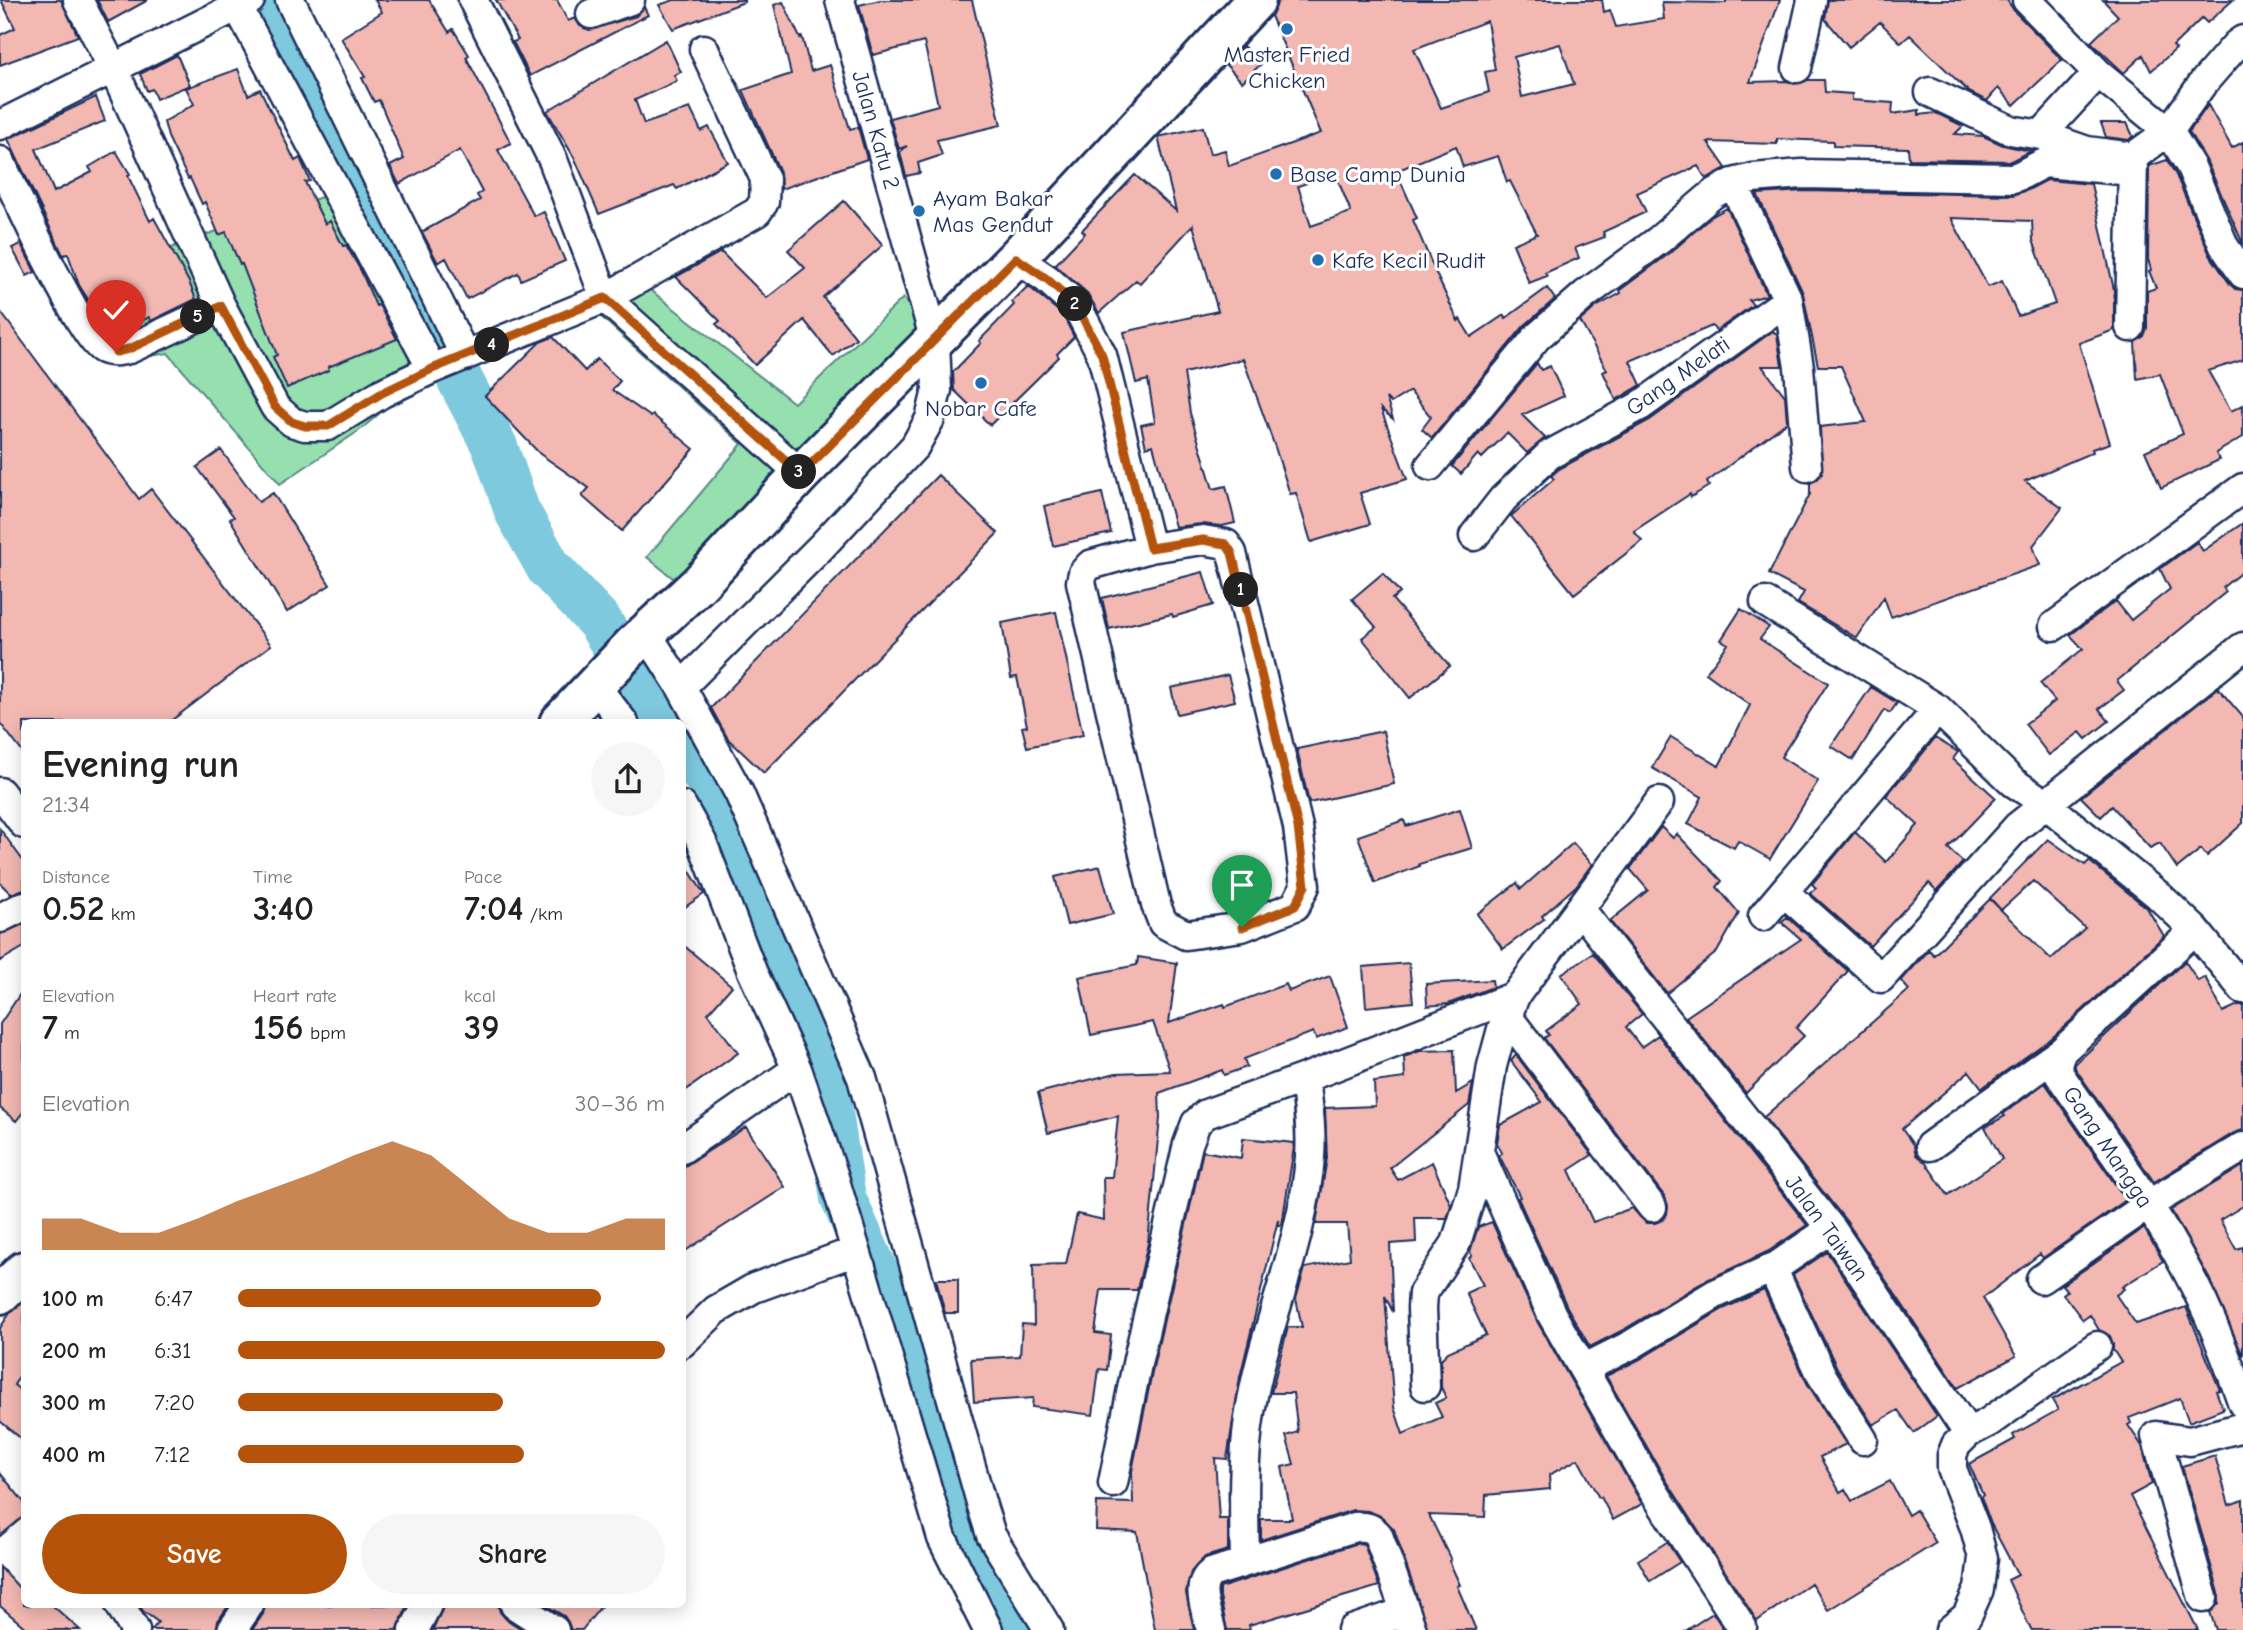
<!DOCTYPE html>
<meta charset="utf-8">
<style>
:root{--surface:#fff;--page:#f6f6f6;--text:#222;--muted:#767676;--accent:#b45309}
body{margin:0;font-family:"Comic Neue",sans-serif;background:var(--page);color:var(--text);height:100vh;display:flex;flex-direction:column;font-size:26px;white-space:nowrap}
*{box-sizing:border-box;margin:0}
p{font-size:23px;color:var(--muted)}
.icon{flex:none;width:38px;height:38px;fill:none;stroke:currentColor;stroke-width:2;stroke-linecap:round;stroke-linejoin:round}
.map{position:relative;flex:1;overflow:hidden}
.sheet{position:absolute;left:21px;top:719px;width:665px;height:889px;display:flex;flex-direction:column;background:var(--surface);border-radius:10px;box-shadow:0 4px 18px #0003}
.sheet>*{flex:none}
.pin{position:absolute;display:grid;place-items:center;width:60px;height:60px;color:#fff;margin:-72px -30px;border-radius:50% 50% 50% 0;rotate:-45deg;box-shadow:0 0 7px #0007}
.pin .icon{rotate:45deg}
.km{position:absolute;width:35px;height:35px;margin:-18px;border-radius:50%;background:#222;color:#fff;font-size:19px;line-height:35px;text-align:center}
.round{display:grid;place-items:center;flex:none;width:74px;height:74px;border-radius:37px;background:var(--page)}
.overview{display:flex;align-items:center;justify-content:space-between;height:119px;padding:0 21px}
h1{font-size:38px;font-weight:600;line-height:52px}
.figures{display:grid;grid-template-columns:repeat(3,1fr);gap:10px;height:119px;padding:7px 21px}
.figures div{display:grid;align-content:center}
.figures b{font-size:35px;font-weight:600}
.figures small{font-size:19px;font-weight:400}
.figures p{font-size:19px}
.chart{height:196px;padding:14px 21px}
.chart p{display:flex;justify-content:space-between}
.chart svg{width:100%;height:126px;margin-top:7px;fill:var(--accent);opacity:.7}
.primary-button{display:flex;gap:14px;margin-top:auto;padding:14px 21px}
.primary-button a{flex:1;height:80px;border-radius:42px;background:var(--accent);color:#fff;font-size:28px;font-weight:600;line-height:80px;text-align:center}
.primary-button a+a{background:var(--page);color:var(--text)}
ul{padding:0 21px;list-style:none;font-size:23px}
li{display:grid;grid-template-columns:112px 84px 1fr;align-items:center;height:52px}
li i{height:18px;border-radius:9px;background:var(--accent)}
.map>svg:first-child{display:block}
.green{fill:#96dfae;stroke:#588786;stroke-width:2}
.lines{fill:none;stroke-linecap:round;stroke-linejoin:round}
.river{stroke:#7ec9de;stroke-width:46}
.building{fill:#f3b8b2;stroke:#1b2f5e;stroke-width:2;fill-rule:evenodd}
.street-casing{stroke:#1b2f5e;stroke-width:33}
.primary-casing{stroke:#1b2f5e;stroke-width:44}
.street{stroke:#fff;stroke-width:28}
.primary{stroke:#fff;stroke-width:38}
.route-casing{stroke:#fff;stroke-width:14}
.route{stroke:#b45309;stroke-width:9}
.poi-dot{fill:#1f6fb2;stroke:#fff;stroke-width:2.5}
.labels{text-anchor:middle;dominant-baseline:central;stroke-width:6;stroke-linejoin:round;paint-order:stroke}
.poi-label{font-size:23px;fill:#1b2f5e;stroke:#fff;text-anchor:start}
.street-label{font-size:23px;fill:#1b2f5e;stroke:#fff}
</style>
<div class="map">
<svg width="2243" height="1630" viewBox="0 0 2243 1630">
<rect width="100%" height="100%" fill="#fff"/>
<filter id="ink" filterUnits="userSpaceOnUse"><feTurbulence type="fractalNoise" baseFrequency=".0143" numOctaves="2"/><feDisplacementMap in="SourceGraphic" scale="14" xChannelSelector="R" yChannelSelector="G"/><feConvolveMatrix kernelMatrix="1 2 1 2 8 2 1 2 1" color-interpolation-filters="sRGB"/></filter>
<g filter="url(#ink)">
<path class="green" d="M337,192L432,369L360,430L280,484L168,353L112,363L66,288L208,234Z
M639,281L794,403L903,298L928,330L679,583L647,557L742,444L599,315Z"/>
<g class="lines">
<path class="river" d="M252,0L448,359
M459,378L495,447L517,511L549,568L599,621L635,678L667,723
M682,744L715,789L744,887L828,1100L843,1198L932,1400L968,1551L1015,1630"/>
</g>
<path class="building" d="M1,0H61L78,36L0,65V35L15,28Z
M97,0H148L108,22Z
M375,0H429L449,32L453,29L469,55L466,57L511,143L498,150L534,216L544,212L565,261L521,280L518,273L467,299L446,258L438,263L422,232L480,200L477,195L482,192L460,150L399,184L390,166L404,159L379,100L374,102L362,78L365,77L341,38L382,12Z
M496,0H557L568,21L575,18L580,26L589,30L636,16L644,7L648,15L530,76L513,42L518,40Z
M674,0H744V2L673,29L659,5Z
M880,0H972L1001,125L937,140L942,155L918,163L920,173L906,176L900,152L907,146L899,149L890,118L938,105L924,42L873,55L859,5Z
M1282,0H1602L1604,12L1610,10L1616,27L1664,19L1662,2L1726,3V0H1780L1750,82L1787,81L1794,84L1808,80H1824L1825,92L1852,94V100L1893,103L1892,114L1919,110V115L1936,113L1963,126L1955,134L1983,136L2003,145L2030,151L2011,161L1909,159L1908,148L1833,146V141L1777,139V144L1708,142L1726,168L1706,179L1698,166L1637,193L1646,212L1603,232L1605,237L1575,248L1579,258L1545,273L1547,276L1529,283L1513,244L1537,234L1510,181L1507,182L1498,156L1463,167L1456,146L1396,171L1417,218L1413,220L1438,278L1458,321L1460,319L1471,337L1504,315L1506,318L1547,288L1555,299L1524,326L1432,438L1422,429L1431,417L1410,391L1391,403L1386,398L1393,419L1381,409L1407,479L1360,493L1370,524L1311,542L1296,493L1290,494L1275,447L1243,359L1184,373L1190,413L1213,489L1226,486L1235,523L1222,526L1201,524L1175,527L1153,445L1146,447L1141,425L1155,422L1148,380L1136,383L1124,332L1218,311L1193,225L1140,283L1136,280L1099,313L1087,293L1055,265L1085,233L1082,230L1135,175L1176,211L1158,137L1203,127L1210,154L1225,150L1229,166L1321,133L1271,16L1277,2ZM1487,21L1495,70L1485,72L1489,92L1441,108L1414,49ZM1560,44L1574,84L1522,97L1514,57ZM1335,173L1351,212L1311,226L1298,186Z
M1828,0H2007L2015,12L2062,60L2014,105L1998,88L1987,101L1969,92L1910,35L1901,43L1880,22L1849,47L1825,19Z
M2103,0H2233L2207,23L2202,18L2173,46L2176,49L2151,71L2143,55L2124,73L2091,42L2118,16Z
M783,2L800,38L802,37L811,71L830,65L850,129L858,127L867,159L781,189L780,172L743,90L791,74L774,5Z
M666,40L681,72L674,75L677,81L635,100L644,124L690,108L701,131L709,127L728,162L677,189L674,185L599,214L575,159L547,111Z
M1243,46L1261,64L1242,82L1226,65Z
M177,55L190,85L156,99L152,89L147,91L140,74Z
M238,69L248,95L260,89L295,161L300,158L301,160L310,181L305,182L325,224L330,221L343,246L346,245L361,271L376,306L379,305L397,339L328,367L329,370L287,388L273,357L277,355L242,264L240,265L226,232L219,235L205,202L202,204L190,178L188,179L168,137L164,122L194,104L186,88Z
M96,97L105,121L36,149L54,192L92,172L89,167L116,151L130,174L128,176L150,221L154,218L189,282L196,299L151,321L149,317L115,335L106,328L79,285L68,254L63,255L8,139Z
M2208,105L2232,148L2243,142V244L2206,160L2189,132Z
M2101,123H2127L2133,136L2129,140L2106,137Z
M2167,160L2176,175L2210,255L2230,284L2235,289L2243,290V360L2208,371L2231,411L2243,405V437L2216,453L2219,460L2161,488L2145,451L2183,434L2160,374L2137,379L2135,342L2144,336L2147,328V291L2156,288L2149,271L2151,270L2148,259L2149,166Z
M2047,180L2091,184L2114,290V330L2079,343L2110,443L2092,449L2093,452L2025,481L2062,508L2033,546L2040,565L1891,617L1884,597L1857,638L1798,603L1804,592L1769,574L1810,494V483L1817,480L1822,473L1820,427L1866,422L1841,366H1818L1803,293L1757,194L1803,191L2013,195L2028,190ZM1951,218L2032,221L2033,240L2055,304L2018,316L2002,281L1988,287Z
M844,201L883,245L823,297L856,338L833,356L804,320L755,365L716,324L720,321L676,277L721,252L767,298L805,268L788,250Z
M1727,208L1767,295L1749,300L1753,305L1716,331L1712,326L1630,361L1641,385L1616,400L1603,372L1607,370L1580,321L1596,307L1621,293L1620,290L1670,253L1711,217Z
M21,244L35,272L27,276L12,248Z
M1028,286L1063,315L1074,337L1057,354L1059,357L990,425L954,390L953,372L981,343L979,341L1014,305L1012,302Z
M0,311L139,499L151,489L271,645L168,723H24V754L0,723Z
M1773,331L1777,335L1782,366H1762L1785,396L1787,422L1707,482L1709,486L1691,497L1690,494L1634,531L1642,541L1574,594L1511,516L1554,479L1551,476L1559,469L1650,420Z
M553,337L585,371L597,359L620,381L612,390L651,417L653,415L694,449L622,531L582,496L589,488L540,454L485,396L540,342Z
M1537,363L1541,370L1550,366L1564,396L1522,415L1545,438L1527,453L1507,433L1482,458L1478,454L1461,474L1452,466Z
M221,450L259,502L273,493L330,585L287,612L230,519L234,517L197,467Z
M938,475L998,533L764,773L728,739L711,708Z
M1102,493L1111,533L1053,546L1044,506Z
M2243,523V571L2223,587L2226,592L2117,681L2124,690L2099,709L2109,721L2086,739L2080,732L2049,755L2025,724L2055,701L2040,683L2083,649L2070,635L2116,601L2131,620L2170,589L2160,569L2197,542L2203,551Z
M1203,572L1213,605L1173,617L1172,614L1109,629L1102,598Z
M1383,573L1400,593L1392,599L1450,666L1410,698L1362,638L1376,627L1352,599Z
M1741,609L1769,627L1760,639L1828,683L1781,757L1818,781L1770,859L1738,841L1734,848L1688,824L1702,797L1652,768L1671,737L1719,766L1750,705L1706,673L1728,644L1721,640Z
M1056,612L1083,735L1027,747L1022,727L1027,726L1017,677L1011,678L1002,623Z
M1228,675L1235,701L1177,714L1171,688Z
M1871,687L1897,703L1890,713L1884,710L1853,760L1831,746Z
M2218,688L2243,717V823L2207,856L2201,849L2177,868L2160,843L2150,848L2112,806L2101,817L2081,797Z
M1383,731L1394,784L1309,803L1297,749Z
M1935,738L1958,752L1953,759L1996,798L1948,848L1963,862L1937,891L1929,883L1870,946L1810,893L1816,888L1812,884L1855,832L1886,862L1918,825L1886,796L1902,777L1903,778Z
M1460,809L1472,848L1419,864L1420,866L1375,883L1358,836L1404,820L1406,826Z
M1661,827L1673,838L1677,834L1722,881L1717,887L1739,913L1717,952L1667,993L1610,921L1648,890L1630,869Z
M0,829L24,862V889L11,894L0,883Z
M2048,839L2085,865L2089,861L2147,908L2164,936L2052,1038L1982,1088L1969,1071L1902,1129L1914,1146L1916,1155L1925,1162L1948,1195L2002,1159L1985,1127L2005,1116L2003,1114L2045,1083L2126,1200L2043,1258L2040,1254L1983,1298L2016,1356L1958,1388L1847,1222L1764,1117L1909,990L1901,981L1929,950L1934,955L1990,899L2001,910L1990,898ZM2033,881L2085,928L2051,959L2001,910Z
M1573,843L1592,864L1576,886L1542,916L1544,919L1503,949L1477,914L1517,883L1521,889Z
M682,859L704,894L682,909Z
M1100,866L1113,914L1067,925L1055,877Z
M1787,917L1848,971L1796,1028L1804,1036L1746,1093L1686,1017L1801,939L1781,922Z
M24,924V947L0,961V934Z
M682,944L732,986L708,1013L738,1053L682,1093Z
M1593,953L1642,1014L1626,1027L1641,1047L1658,1035L1807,1225L1769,1251L1707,1280L1623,1330L1590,1347L1567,1307L1518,1198L1520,1197L1499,1155L1502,1153L1497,1143L1500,1125L1542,1102L1511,1061L1516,1055L1592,1155L1569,1170L1593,1222L1632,1208L1646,1223H1655L1663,1220L1667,1214L1668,1206L1665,1197L1544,1038L1549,1035L1546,1031L1582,1004L1561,974Z
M1138,957L1177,963L1169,1023L1224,1004L1225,1007L1286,984L1289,991L1330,976L1348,1027L1316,1039L1313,1032L1244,1059L1247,1067L1224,1075L1222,1070L1159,1093L1160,1118L1148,1243L1137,1290H1101L1095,1333L1111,1335L1107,1370L1099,1369L1093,1415L1032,1407L1033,1398L974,1402L971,1359L1020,1356L1022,1324L1034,1325L1033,1265L1066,1264L1077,1214L1104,1220L1103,1177H1112L1118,1116L1048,1133L1038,1093L1116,1073L1170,1071L1153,1022L1091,1035L1079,977L1137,965Z
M2185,961L2198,981L2205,977L2223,1012L2238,1005H2243V1130L2234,1133L2154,1182L2075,1068V1064Z
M1409,963L1413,1002L1366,1007L1363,967Z
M1492,980L1493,987L1448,1004L1427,1006L1426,984Z
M24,988V1111L16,1121L0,1108V1024Z
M1454,1050L1456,1093L1473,1083L1469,1105L1390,1168L1398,1180L1432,1162L1451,1205L1447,1218H1415L1416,1242L1390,1244L1393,1312L1385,1296L1394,1407L1403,1434L1442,1417L1435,1403L1446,1398L1441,1387V1359L1448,1352L1486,1335L1466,1293L1483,1285L1469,1258L1472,1256L1470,1252L1478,1227L1492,1222L1538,1323L1642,1504L1613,1520L1601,1497L1599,1498L1578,1459L1549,1475L1550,1489L1486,1495L1485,1517L1429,1515L1451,1560L1449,1561L1460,1585L1457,1586L1476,1630H1428L1394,1529L1381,1516L1368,1511L1353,1510L1261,1540V1519H1292L1282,1467L1294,1464L1286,1436L1298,1432L1293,1393H1271L1288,1327H1302L1296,1299L1305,1268L1350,1259L1347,1224H1316L1327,1158L1325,1108L1375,1106L1374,1082L1405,1078L1404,1057L1420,1051Z
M746,1127L785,1187L682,1253V1168Z
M1243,1138L1294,1143V1147L1283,1218L1282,1225H1279L1278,1220L1240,1377L1227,1459L1215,1458L1219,1519H1228V1550L1205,1557L1191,1572L1186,1593L1194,1630H1155L1137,1532L1096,1530L1097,1502L1133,1503L1132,1471L1154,1363L1203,1151L1241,1158Z
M2243,1166V1206L2220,1220L2236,1249L2243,1247V1356L2210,1280L2171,1210Z
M2144,1228L2163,1261L2122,1287L2124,1289L2116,1295L2136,1324L2186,1307L2220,1390L2216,1391L2223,1409L2189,1422L2180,1398L2129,1418L2131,1423L2128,1425L2142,1446L2152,1484L2130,1496L2198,1630H2031L2008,1580L2018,1575L1991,1524L1981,1497L1983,1495L1969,1464L2015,1439L2013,1435L2058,1410L2052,1400L2121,1362L2113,1350V1344L2110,1336L2099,1330L2090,1315L2083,1320L2063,1294L2067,1291L2062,1285Z
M1827,1252L1937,1416L1914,1433L1898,1410L1873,1425L1837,1368L1793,1275Z
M936,1279H958V1313H945Z
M1764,1290L1807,1383L1846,1444L1820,1457L1840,1492L1845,1489L1852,1501L1890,1481L1908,1515L1916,1510L1936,1543L1828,1610L1811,1583L1757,1621L1666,1480L1606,1376L1640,1359L1723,1309Z
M24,1301V1368L14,1385L24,1393V1441L0,1421V1328L10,1313Z
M2215,1456L2229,1505L2243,1500V1630H2216L2210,1612L2219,1603V1593L2182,1466Z
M0,1473L24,1502V1516L0,1536Z
M1667,1542L1680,1562L1650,1581L1638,1560Z
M1358,1543L1364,1544L1379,1586L1249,1625L1250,1630H1227L1220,1597V1588Z
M0,1567L24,1593V1605H52L80,1630H28L0,1606Z
M139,1605H229L218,1621L216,1630H152L158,1622L143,1611Z
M265,1605H408L397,1630H252L263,1614Z
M444,1605H498L500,1612L506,1619L523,1630H433Z
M545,1605H602L582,1630H571L568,1622L564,1616Z
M1713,1613L1724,1630H1687Z"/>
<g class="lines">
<defs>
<path id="street" d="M78,0L113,68L221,306L275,407L292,422L305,426H328L382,393L432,369L605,298L757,212L764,202L765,179L704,49
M234,0L432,369
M290,0L465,356
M473,0L553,160L605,298L801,474
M2027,0L2098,73L2169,131L2191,167L2224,246L2243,274
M591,14L630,0
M1797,68L1812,0
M1930,92L2010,130L2041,135L2098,73
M0,125L250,0
M2041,135L2087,151L2133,157L2169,131L2203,83L2236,45L2243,40
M0,161C14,191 81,338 103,349C112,353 120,351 129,349L221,306
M1733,183L1788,300L1799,367L1807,467
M1016,258L1047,279L1076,305L1102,355L1150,548L1090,565L1083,573L1081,582L1156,905L1163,923L1186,935L1242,927L1295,906L1305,886L1298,827L1232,553L1226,544L1203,540L1150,548
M2130,327L2133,157
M1430,466L1537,337L1586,294L1659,240L1713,194L1733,183L1753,178L1802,174L2013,178C2025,175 2033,167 2045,163L2132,171
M1474,536L1503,499L1549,455L1640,406L1788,300
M1765,602L1938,709L2013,782L2047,805L2158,895L2195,930L2243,989
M2054,626L2243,488
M647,634L681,687L739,793L862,1078L982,1506L991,1535L1049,1630
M596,687L624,723
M681,687L821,547L915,446L930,419L937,390L935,341L840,0
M0,792L24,824
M682,806L702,842L752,971L797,1069L833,1174L942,1538L988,1630
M1784,892L1881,978L2017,827L2243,647
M1580,909L1833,1231L1968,1433
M1763,916L1938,709
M0,918L24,906
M2195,930L2062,1051L2058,1061L2059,1074C2103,1138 2151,1202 2187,1271C2210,1313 2227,1359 2243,1404
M1507,1016L1652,1207
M1930,1146L2062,1051
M682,1149L797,1069
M1479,1152L1552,1315L1652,1489L1742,1627
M1772,1268L1822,1376L1863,1440
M2041,1279L2148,1205L2243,1147
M682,1343L716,1310L754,1288L856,1251
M1583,1369L1631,1345L1715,1294L1777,1266L1831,1229
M1425,1386L1422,1308L1423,1293L1456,1243L1473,1189L1492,1066L1502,1029L1515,996L1659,802
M1113,1483L1138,1359L1188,1144L1196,1123L1206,1114L1305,1078
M1245,1561C1244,1511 1242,1462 1250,1412C1264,1326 1303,1245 1310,1157C1312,1131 1308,1104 1305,1078L1515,996
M2203,1598L2156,1436L2190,1441L2243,1427
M120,1605L135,1630
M515,1605L554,1630
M232,1630L249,1605
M414,1630L427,1605
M1211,1630C1207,1612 1194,1586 1211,1573L1355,1527C1365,1526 1371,1527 1378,1535L1412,1630
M1352,1630L1404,1612
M1950,1630L1967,1616L1979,1589L1983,1558L1975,1528L1952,1469V1455L1956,1445L1968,1433L1989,1422L2097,1346"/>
<path id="primary" d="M559,723L632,646L698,585L801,474L1016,258L1256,0
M0,1294L24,1271"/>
</defs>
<use href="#street" class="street-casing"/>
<use href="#primary" class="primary-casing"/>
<use href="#street" class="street"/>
<use href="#primary" class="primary"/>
</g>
</g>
<g class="lines" filter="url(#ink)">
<defs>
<path id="route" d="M116,352L129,349L221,306L275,407L292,422L305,426H328L382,393L432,369L605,298L801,474L1016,258L1047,279L1076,305L1102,355L1150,548L1203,540L1226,544L1232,553L1298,827L1305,886L1295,906L1242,927"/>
</defs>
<use href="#route" class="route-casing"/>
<use href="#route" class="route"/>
</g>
<g class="poi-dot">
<circle cx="1287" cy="29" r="7"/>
<circle cx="1276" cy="174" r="7"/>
<circle cx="919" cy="211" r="7"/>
<circle cx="1318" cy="260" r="7"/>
<circle cx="981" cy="383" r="7"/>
</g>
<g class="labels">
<g class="poi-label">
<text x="1287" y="54" text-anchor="middle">Master Fried<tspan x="1287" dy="26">Chicken</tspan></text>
<text x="1290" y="174">Base Camp Dunia</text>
<text x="933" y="198">Ayam Bakar<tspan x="933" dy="26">Mas Gendut</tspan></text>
<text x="1332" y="260">Kafe Kecil Rudit</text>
<text x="981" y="408" text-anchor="middle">Nobar Cafe</text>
</g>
<g class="street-label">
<text transform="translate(876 130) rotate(74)">Jalan Katu 2</text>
<text transform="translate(1678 376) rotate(-35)">Gang Melati</text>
<text transform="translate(2108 1147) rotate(56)">Gang Mangga</text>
<text transform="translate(1827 1228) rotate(54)">Jalan Taiwan</text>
</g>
</g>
</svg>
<div class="pin" style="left:1242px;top:927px;background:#1e9e55"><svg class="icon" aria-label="arrive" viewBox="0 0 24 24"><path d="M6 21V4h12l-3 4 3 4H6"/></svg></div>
<div class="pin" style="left:116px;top:352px;background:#d93025"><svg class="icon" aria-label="check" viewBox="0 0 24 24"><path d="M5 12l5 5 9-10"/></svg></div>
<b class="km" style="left:1241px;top:590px">1</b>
<b class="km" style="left:1075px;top:304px">2</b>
<b class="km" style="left:799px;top:472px">3</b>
<b class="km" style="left:492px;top:345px">4</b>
<b class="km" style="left:198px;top:317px">5</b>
<section class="sheet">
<div class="overview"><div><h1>Evening run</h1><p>21:34</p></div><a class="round"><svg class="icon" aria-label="share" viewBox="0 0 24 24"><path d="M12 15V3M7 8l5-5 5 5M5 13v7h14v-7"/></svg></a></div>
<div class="figures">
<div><p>Distance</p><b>0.52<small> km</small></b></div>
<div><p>Time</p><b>3:40</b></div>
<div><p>Pace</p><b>7:04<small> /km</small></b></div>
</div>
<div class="figures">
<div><p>Elevation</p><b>7<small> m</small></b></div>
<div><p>Heart rate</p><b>156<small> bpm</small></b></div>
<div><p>kcal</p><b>39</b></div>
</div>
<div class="chart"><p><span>Elevation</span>30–36 m</p>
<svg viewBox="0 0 160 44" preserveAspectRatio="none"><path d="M0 44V33L10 33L20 38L30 38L40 33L50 27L60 22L70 17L80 11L90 6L100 11L110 22L120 33L130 38L140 38L150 33L160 33V44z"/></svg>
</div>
<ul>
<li><b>100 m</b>6:47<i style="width:85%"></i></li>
<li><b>200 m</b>6:31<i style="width:100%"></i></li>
<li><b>300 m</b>7:20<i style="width:62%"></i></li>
<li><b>400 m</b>7:12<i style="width:67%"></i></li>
</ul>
<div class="primary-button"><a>Save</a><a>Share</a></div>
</section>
</div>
